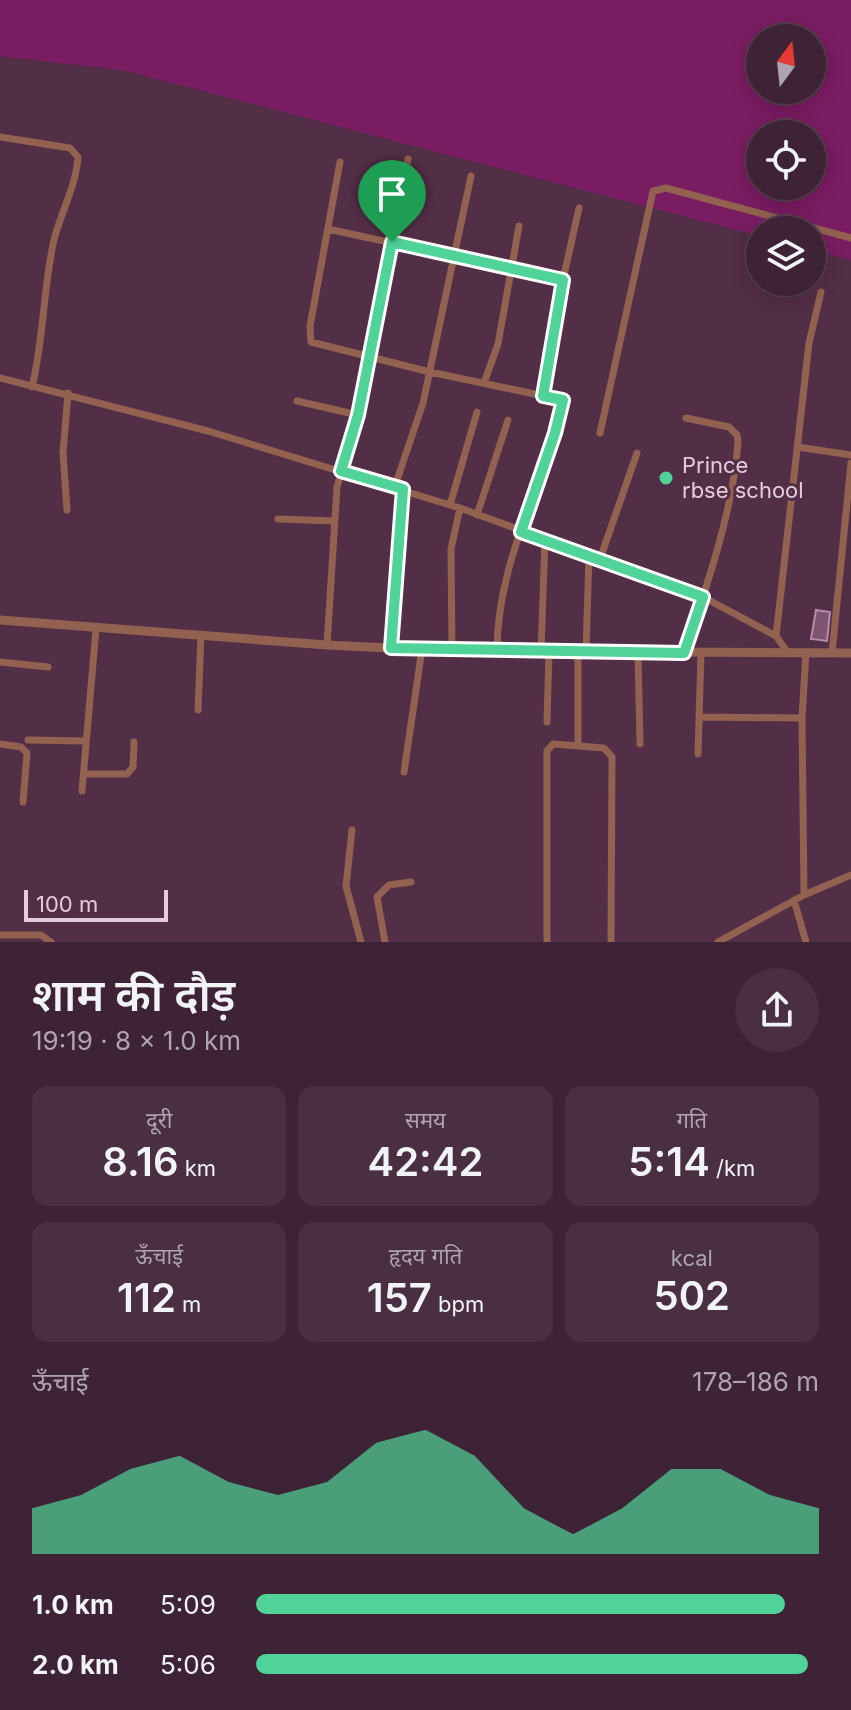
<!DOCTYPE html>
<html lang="hi">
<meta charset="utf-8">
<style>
:root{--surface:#3e2235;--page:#492f41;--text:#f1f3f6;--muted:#ada4ad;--line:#573f50;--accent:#50d398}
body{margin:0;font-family:Inter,"Noto Sans Devanagari",sans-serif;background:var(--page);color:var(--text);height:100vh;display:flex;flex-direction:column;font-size:30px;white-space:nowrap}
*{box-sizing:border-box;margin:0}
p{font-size:26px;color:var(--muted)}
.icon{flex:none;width:44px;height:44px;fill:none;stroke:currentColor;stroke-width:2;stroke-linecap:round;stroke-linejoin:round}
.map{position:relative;height:942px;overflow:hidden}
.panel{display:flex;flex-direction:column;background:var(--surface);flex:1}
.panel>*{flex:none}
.needle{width:52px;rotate:15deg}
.fabs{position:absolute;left:746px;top:24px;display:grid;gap:16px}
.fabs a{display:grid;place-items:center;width:80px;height:80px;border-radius:50%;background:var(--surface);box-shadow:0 4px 20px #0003,0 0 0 2px var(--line);font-size:40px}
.scale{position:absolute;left:24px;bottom:20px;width:144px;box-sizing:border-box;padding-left:8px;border:4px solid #e4ccdb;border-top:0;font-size:22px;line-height:28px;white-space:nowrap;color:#e4ccdb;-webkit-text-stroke:6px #532e47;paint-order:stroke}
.pin{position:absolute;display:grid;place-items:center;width:68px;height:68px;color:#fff;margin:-82px -34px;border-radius:50% 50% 50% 0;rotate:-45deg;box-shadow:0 0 8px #0007}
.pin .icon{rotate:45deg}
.round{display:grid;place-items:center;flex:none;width:84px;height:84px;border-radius:42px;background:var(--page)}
.head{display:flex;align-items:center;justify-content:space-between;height:136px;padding:0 32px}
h1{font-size:44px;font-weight:600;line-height:60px}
.stats{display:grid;grid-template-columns:repeat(3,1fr);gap:12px;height:136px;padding:8px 32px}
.stats div{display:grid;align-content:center;border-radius:16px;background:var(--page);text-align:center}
.stats b{font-size:40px;font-weight:600}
.stats small{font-size:22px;font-weight:400}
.stats p{font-size:22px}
.chart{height:224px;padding:16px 32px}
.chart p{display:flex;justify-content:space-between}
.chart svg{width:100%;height:144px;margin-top:8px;fill:var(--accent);opacity:.7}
ul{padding:0 32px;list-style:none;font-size:26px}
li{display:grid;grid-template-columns:128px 96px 1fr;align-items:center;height:60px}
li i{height:20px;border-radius:10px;background:var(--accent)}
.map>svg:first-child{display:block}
.green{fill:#7a1c62;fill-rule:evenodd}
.building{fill:#7e5570;stroke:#b98ca9;stroke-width:2}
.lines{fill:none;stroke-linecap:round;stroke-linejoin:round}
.minor{stroke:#92614f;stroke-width:7}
.tertiary{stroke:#92614f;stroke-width:9}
.route-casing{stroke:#fff;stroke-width:16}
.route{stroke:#50d398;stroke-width:10}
.poi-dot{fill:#50d398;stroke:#532e47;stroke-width:3}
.labels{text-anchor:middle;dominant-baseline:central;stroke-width:6;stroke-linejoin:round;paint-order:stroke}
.poi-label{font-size:22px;fill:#e4ccdb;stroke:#532e47;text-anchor:start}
</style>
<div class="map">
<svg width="851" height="942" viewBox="0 0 851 942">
<rect width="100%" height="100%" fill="#532e47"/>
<path class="green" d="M0,0H851V260L812,250V230H760V236L122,70L0,56ZM760,38H812V90H760ZM760,134H812V186H760Z"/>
<path class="building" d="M816,610L830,612L827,641L811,639Z"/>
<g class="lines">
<path class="minor" d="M0,137L70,148L78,157C76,186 61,212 54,240C43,288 44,338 32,387
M340,162L310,326L311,342L430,372L563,400C543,485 497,563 497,651
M328,229L563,280
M0,378L208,431L460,508L703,597L776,636L788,653
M484,383L498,344L519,226
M543,396L558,302L579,208
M297,401L358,415
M600,433L653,191L666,188L851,238
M798,447L851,455
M395,486L423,403L471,176
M450,505L477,412
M67,510L63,453L68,393
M477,515L508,420
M278,519L334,521
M600,559L637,453
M776,636L809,343L821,292
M327,645L337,487L358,415L408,159
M391,648L403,489
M452,651L451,549L460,508
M541,652L545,539
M586,652L589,555
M638,652L640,744
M684,653C706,589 734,508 738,441L737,435L729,427L686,418
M832,653L851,463
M0,662L48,667
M198,710L201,635
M699,717L802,718
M547,722L549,652
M28,740L86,741
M0,744L21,747L27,753L23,802
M578,745V652
M698,754L701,653
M404,772L422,649
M84,774H127L133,767L134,742
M82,791L96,629
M352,830L346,886L361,942
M804,895L802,718L806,652
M794,900L806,942
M0,935H41L51,942
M385,942L377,897L389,885L411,882
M547,942V751L553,744L604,748L612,757L611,942
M718,942L804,895L851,875"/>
<path class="tertiary" d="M0,620L327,645L452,651L851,653"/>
</g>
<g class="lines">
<defs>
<path id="route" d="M392,242L563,280L543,396L563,400L555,433L521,532L703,597L684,653L391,648L403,489L341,471L358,415Z"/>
</defs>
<use href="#route" class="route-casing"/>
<use href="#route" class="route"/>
</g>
<circle class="poi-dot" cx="666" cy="478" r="8"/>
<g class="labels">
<g class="poi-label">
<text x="682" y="465">Prince<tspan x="682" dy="25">rbse school</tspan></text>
</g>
</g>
</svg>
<div class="fabs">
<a><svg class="needle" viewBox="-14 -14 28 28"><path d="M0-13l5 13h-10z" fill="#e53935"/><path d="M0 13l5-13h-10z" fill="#ada4ad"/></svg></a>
<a><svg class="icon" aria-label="locate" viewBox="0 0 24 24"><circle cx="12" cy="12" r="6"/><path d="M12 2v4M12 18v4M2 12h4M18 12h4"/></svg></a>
<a><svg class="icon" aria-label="layers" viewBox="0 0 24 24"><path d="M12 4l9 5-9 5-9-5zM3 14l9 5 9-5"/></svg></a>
</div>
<div class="scale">100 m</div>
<div class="pin" style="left:392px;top:242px;background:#1e9e55"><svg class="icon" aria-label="arrive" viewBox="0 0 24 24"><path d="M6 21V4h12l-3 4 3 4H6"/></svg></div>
</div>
<section class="panel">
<div class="head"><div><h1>शाम की दौड़</h1><p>19:19 · 8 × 1.0 km</p></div><a class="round"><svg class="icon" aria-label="share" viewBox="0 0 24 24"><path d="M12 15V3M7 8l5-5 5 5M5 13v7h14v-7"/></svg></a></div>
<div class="stats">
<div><p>दूरी</p><b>8.16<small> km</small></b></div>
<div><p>समय</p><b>42:42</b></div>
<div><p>गति</p><b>5:14<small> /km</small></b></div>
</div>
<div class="stats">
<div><p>ऊँचाई</p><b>112<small> m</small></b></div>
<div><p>हृदय गति</p><b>157<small> bpm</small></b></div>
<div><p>kcal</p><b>502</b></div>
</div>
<div class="chart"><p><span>ऊँचाई</span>178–186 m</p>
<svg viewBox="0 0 160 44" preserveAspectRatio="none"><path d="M0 44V30L10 26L20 18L30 14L40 22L50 26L60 22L70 10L80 6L90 14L100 30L110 38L120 30L130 18L140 18L150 26L160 30V44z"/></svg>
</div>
<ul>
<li><b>1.0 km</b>5:09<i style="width:94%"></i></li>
<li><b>2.0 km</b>5:06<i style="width:98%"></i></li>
</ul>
</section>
